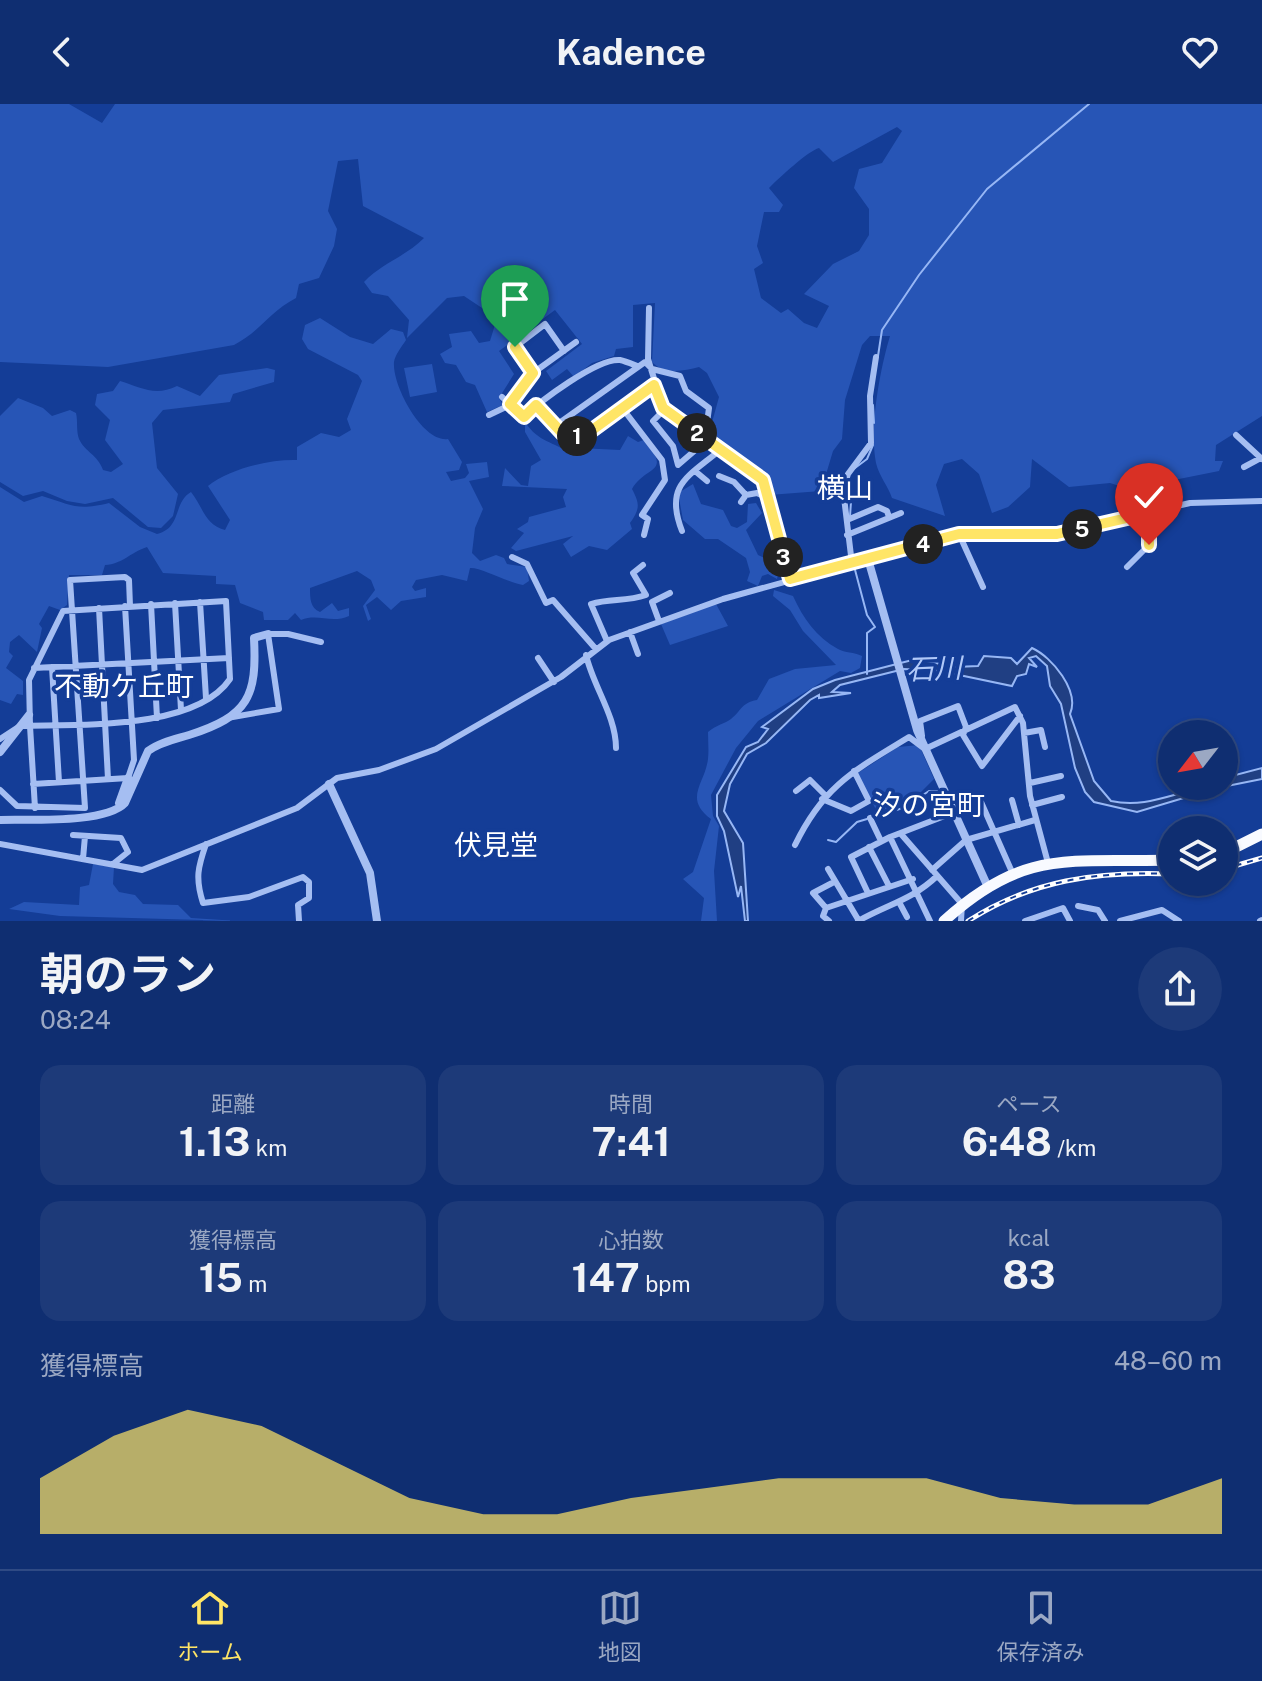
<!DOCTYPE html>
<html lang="ja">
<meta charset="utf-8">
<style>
:root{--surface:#0f2e71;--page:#1d3a79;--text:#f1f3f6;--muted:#9ba8c3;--line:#2f4a84;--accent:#ffe566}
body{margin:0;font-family:"Public Sans","Noto Sans JP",sans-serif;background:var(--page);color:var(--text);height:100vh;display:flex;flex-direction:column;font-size:30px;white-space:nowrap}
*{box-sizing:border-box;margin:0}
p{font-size:26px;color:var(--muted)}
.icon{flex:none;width:44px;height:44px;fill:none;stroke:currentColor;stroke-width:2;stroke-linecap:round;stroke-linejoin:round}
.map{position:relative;height:817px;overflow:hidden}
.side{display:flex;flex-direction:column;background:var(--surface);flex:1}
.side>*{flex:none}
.needle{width:52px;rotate:239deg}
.tools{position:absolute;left:1158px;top:616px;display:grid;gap:16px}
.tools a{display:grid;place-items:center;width:80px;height:80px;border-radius:50%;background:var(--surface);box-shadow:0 2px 6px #0004,0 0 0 2px var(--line);font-size:40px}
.pin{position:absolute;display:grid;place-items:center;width:68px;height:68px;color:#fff;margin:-82px -34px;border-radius:50% 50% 50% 0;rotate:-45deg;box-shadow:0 0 8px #0007}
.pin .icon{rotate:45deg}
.km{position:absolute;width:40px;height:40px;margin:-20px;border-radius:50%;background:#222;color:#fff;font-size:22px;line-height:40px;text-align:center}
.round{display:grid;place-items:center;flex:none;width:84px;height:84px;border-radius:42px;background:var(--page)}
.summary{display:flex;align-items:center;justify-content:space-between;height:136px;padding:0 40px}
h1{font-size:44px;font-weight:700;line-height:60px}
.figures{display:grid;grid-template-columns:repeat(3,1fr);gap:12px;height:136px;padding:8px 40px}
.figures div{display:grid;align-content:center;border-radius:20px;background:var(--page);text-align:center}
.figures b{font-size:40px;font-weight:700}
.figures small{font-size:22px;font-weight:400}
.figures p{font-size:22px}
.chart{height:224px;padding:16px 40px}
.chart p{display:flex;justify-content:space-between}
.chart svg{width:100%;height:144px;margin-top:8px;fill:var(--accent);opacity:.7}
header{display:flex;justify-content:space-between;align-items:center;height:104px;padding:0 40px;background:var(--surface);font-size:36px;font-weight:700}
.menu{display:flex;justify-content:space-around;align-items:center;height:112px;border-top:2px solid var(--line);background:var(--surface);font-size:22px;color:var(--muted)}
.menu a{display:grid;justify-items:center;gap:4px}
.menu .active{color:var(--accent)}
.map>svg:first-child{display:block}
.green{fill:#2755b6;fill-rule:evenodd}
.water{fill:#203f83;stroke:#97b7f5;stroke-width:2}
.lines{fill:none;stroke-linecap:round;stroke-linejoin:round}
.stream{stroke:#97b7f5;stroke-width:2}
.minor{stroke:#a5bef2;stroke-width:6}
.tertiary{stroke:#a5bef2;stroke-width:8}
.trunk{stroke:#f8faff;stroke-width:11}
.rail-casing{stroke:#fff;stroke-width:5}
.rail{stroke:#143d97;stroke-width:2;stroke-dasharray:6;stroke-linecap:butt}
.route-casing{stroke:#fff;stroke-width:16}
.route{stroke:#ffe566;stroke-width:10}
.labels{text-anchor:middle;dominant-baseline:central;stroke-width:7;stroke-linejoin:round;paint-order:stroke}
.neighbourhood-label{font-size:28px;fill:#fff;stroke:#143d97}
.water-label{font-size:28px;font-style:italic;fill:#b1c9f9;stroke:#143d97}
</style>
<header><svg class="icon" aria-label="back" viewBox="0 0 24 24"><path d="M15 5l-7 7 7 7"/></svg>Kadence<svg class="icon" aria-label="heart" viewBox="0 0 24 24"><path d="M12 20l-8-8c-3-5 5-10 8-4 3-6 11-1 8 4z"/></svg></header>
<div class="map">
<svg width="1262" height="817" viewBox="0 0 1262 817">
<rect width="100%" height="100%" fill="#143d97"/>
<path class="green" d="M0,0H69L102,19L115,0H1262V312L1216,341L1215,357H1223L1219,367L1129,385L1110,379L1069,383L1032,355L1030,383L1008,403L992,409L979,370L962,355L944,360L936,381L945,412L892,394C888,382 879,372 876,359C869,324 880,265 890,232H870L862,241L845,296L842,335L833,347L821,387L769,391L765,373L708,333L719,293L707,269L699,263C683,267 664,271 652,258L655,199L633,201V243L616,245L614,252L592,259L574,273L567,265L552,276L546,267L582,240L555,206L499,247L514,270L499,294L503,301L487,308L475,281L466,278L456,261L445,259L440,250L452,243L449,230L471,227L479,239L490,237L497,214L464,192L447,194L407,234L409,216L388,192L372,189L364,178C382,159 405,153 424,134L363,102L358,55L338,57L328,107L337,125L334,142L319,174L299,180L296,194C268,209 261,227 234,241L108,263L0,258ZM897,23L902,27L882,59L859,65L854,84L869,105V131L859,147L833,160L804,190L829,202L817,224L804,219L788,205L781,209L761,194L754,165L763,159L757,142L764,108H779L783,101L769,84C779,74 808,47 819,44L833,58Z
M320,214L350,233L373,240L391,225L403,228L406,236C402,242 395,251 394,258C392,282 423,339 448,335L462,358L459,366L446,368L451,377L465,374L469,369L466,360L487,358L489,373L469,377L483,405L475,424L472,449L480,457L496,451L504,454L507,460L527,463L529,477L523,481C507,478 480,463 470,464L467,477L442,471L416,476L412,483L415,487L426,484V493L401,497L391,506L377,493L366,501L371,515L368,517L363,502L375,486L371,476L357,467L310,484C310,494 310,504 320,508L332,499L338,507L349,504V512C331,520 318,509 301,516L295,509L288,516H264L263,508L240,499L235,481L216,480V472L163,469L147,443C129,449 123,460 105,461L102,471H69L67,501L60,506L49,502L39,520L42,524L37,548L19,531L10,538L9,548L13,552L6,564L23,577V591L17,590L11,600L0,596V383L24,398L42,392C72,401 77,407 109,399L140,423L157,430C182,424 173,398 191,388C203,403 205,421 225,426L230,416L208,382C229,365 270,355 297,356V343L321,329L339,333L351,326L347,315L362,277L358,271L308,245L302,235L305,221Z
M432,260L437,288L410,293L404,264Z
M267,264L275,266L274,278L233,290L230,298L163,306L152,319L157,364L178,390L173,412L161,424L148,423L113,394L85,400L67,397L43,387L23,392L0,378V312L18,294L43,304L52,312L70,306L76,309C78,318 76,326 79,335C85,348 98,351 103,366L111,368L123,360L105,336L110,316L95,301L97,290L113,287L120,277C140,283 155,293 177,282L200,292L219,271Z
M525,318C539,339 553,337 571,350L578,344L620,346L628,332L638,338L644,336C673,370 646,361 632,385C640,400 640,405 630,419L632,425L607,446L589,442L571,453L563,440L573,432L516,447L511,444L524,429L517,425L528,418L529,413L566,403L563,393L567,385L502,382L505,364L521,381L528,382L531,362L541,356L525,328Z
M693,380L701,400L723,406L731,422L737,424L747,418L748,400L756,399L762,409L746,426L758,451L776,459L779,466L777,475L768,470L762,472L758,482L747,477L750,468L746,454L718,435H705L683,416L678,389Z
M774,486L793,492C803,514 816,533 838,545C845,549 854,548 862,552L860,564L851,569L840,567L758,617L736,644L711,691L713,712L719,722L714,767L717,817H701L704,794L683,775L693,768L711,715C683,694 705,680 708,655C709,646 708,637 708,628C716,621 724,620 731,615C742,606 741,599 757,596L769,575L795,565L836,561L803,527L790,506L773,492Z
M716,500L728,522L670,541L661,520Z
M919,641L934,675L912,697L877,708L858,669L898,643Z
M93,760L114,763L113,780L119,788L135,791L143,800L178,801L191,814L238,817L60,812L9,805L24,798L79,801L80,783L89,781Z"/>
<path class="water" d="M1032,544C1052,553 1080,587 1070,610L1094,677L1111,697C1153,706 1182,682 1224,682V674L1262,664V675L1217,684L1137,708L1094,698L1085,688L1075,664L1061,600L1050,582L1047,562L1036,552L1029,554L1037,563L1029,560L1026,570L1017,572L1012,582L940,567L904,565L840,581L832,588L851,589L819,594V591L810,596L766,639L747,650L730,680L724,707L743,739L748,817H745L741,782L738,793L724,727L717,712V691L746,643L758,638L768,625L762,623L813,585L835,576L916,555L955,563L978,562L984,552L1011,554L1017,560Z"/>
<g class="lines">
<path class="stream" d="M878,252L882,226L919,171L987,85L1089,0
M873,301L874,319
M855,364L867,355L873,341
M846,387L851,398L850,412
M854,462L867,511L875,523L867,529V570
M873,713L903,704L929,687H937
M828,736L836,738L857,718L867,715"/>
<path class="minor" d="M649,204L648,255L663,304L763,376L790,475
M533,269L515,243L545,220L564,247
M502,293L524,313C539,298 597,254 620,256C625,257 632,260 637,262
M536,301L563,330L584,332L654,281
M623,305L662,356L665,376L642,411L648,415L644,431
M665,305L653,317L673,342L678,361L707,336
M489,311L508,302L533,269L576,238
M555,322L645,258L652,265L680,272L686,287L709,304L705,334
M1236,331L1262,355
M1244,363L1261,354
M695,367L707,377
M719,372L734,378L746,391
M1167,376L1170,404
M741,398L746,391L757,389L766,393
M847,416L878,403L887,407L889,413
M682,427C664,381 688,373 720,346
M959,430L983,483
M847,431L901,409
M512,453L527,460L546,499L553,496L595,544
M852,460L843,385L848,370L871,339L870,292L876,253
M1127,463L1149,441V409
M200,498L206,594
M175,499L181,606
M151,500L157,614
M99,504L108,675
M659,517L652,498L670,489
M630,528L638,550
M607,537L591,500C610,494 626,498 646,491L633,469L643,461
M586,551C593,582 616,612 616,644
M538,554L554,578
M52,563L59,678
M34,564L229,554
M227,614L279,605L268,530H288L321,538
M1024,629L1041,626L1045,643
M922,632L920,617L958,602L966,623L963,631L982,662L1020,612
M0,635L20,622C75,620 195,627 230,575L226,497L63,507L29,576L30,622L35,704
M1030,679L1061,672
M33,680L128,674L134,656L125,502
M0,686L17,702L85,704L70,476L125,473L129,476L130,502
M796,687L810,676L825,691
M822,695L851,707L869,697L854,667
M1012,696L1019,721
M1032,701L1062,693
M870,714L881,737
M901,730L962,800L961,817
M73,731L121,734L128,748L113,760
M890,733L930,817
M0,740L142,766L297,704L337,674L379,666L436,645L561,573L609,536L723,495L959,430H1057L1190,399L1262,397
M206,740C198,763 195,774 203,799L249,793L303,773L309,778V794L298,801L299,817
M795,741C824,681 855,666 909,633L925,645L1015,603L1023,619L1030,692L1048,759
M869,743L889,782
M83,755L85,732
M828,765L859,817
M932,766L966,736L1035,716
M868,789L851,753L890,733L981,698L1012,768
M899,798L907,813
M1078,802L1098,806L1105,817
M826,804L813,789L834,778
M829,817L823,812L826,804L913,775
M858,817C888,800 912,796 937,772
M1025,817L1063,804L1070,817
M1120,817L1162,806L1179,817
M1260,817L1262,816"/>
<path class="tertiary" d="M868,455L917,626L987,781
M0,648L29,611
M329,680L370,769L377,817
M119,699L128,674
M0,716C29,715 105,720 125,699L148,647C160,638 176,635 189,631C249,612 257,592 254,534L268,530"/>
<path class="trunk" d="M1224,749L1262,730
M944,817C1025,743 1071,759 1172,756"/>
<defs>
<path id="rail" d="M1224,765L1262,754
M968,817C1032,776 1097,767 1172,770"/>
</defs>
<use href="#rail" class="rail-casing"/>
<use href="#rail" class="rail"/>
</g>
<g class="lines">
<defs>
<path id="route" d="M515,243L533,269L510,300L524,313L536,301L563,330L584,332L654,281L663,304L763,376L790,475L959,430H1057L1149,409V441"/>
</defs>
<use href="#route" class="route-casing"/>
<use href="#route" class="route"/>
</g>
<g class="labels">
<g class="neighbourhood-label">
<text x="845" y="383">横山</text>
<text x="124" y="581">不動ケ丘町</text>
<text x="929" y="700">汐の宮町</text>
<text x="496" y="740">伏見堂</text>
</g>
<g class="water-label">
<text transform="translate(934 564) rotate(-2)">石川</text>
</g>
</g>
</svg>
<div class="tools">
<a><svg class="needle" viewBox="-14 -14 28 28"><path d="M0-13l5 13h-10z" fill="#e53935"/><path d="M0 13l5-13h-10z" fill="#9ba8c3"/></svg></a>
<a><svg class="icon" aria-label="layers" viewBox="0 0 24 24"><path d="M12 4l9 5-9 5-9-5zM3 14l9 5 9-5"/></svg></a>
</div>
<div class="pin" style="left:515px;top:243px;background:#1e9e55"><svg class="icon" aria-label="arrive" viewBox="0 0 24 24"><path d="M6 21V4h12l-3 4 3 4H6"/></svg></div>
<div class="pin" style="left:1149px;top:441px;background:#d93025"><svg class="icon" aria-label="check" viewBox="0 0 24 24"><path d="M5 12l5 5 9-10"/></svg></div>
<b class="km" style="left:577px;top:332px">1</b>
<b class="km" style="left:697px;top:329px">2</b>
<b class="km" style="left:783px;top:453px">3</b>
<b class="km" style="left:923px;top:440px">4</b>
<b class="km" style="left:1082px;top:425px">5</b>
</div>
<section class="side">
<div class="summary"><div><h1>朝のラン</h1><p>08:24</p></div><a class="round"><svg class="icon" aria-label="share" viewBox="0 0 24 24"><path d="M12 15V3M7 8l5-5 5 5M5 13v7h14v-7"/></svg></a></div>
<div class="figures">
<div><p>距離</p><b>1.13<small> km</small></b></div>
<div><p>時間</p><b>7:41</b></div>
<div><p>ペース</p><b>6:48<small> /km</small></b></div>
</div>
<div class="figures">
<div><p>獲得標高</p><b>15<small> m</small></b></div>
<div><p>心拍数</p><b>147<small> bpm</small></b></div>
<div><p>kcal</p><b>83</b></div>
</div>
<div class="chart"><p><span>獲得標高</span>48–60 m</p>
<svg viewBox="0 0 160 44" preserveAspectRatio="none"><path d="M0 44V27L10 14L20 6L30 11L40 22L50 33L60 38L70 38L80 33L90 30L100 27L110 27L120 27L130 33L140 35L150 35L160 27V44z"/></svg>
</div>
</section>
<nav class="menu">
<a class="active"><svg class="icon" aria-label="home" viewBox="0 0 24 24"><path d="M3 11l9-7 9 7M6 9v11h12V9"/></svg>ホーム</a>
<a><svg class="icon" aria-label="map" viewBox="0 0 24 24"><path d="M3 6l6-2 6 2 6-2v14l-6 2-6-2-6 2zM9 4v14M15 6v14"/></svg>地図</a>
<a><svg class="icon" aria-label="saved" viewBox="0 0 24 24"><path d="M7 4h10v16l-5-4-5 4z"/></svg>保存済み</a>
</nav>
